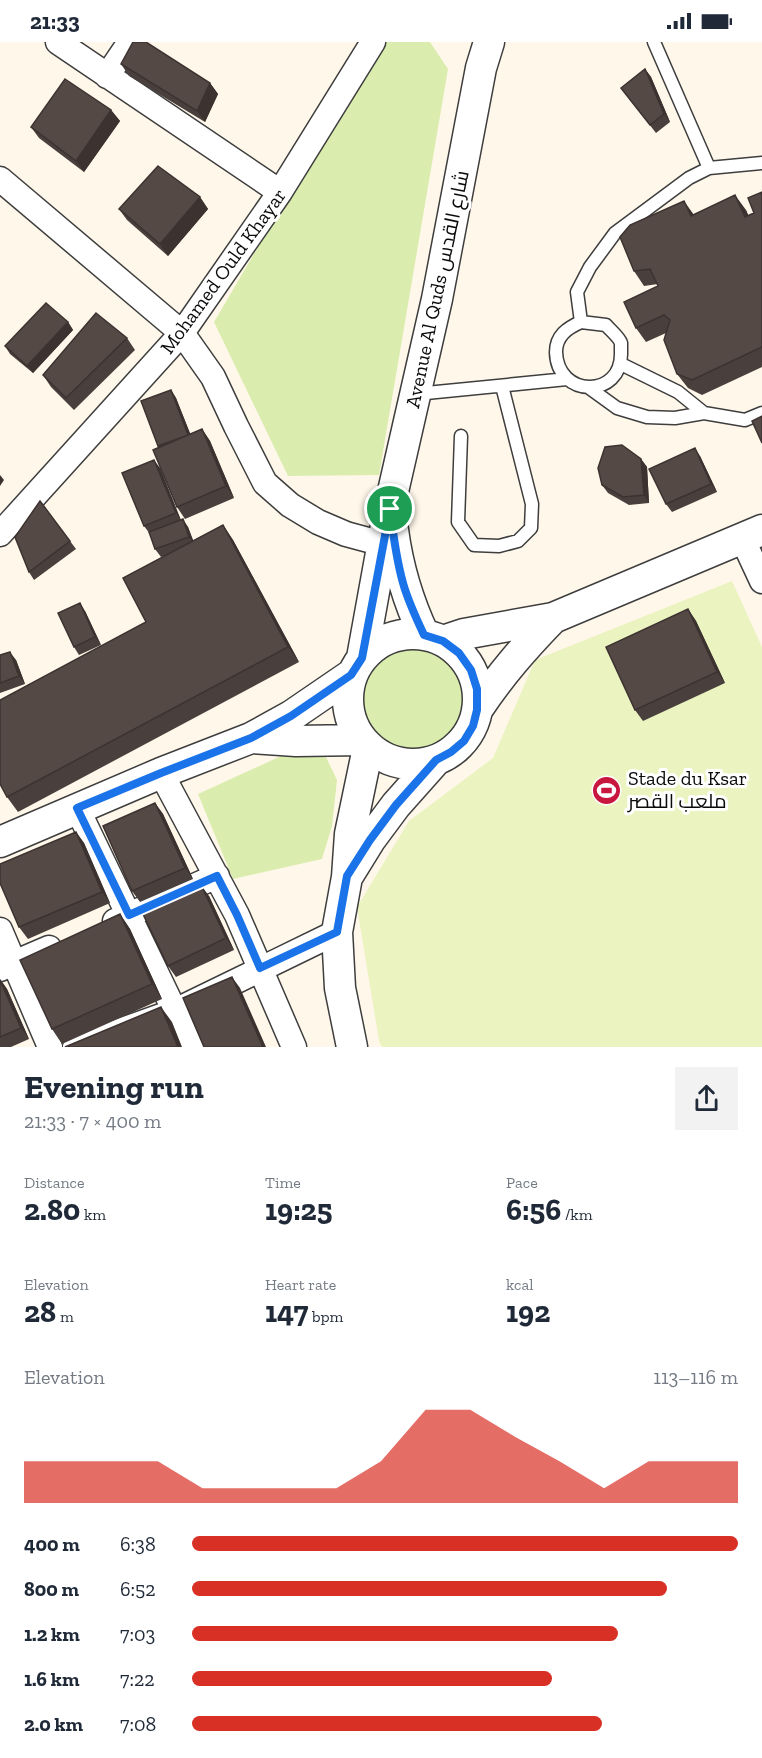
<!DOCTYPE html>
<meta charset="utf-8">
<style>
:root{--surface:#fff;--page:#f2f2f3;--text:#1f2937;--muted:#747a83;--accent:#d93025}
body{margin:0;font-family:"Zilla Slab",Cairo,serif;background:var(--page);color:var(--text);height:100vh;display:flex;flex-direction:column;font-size:22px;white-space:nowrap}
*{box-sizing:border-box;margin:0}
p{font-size:20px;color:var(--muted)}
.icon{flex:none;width:33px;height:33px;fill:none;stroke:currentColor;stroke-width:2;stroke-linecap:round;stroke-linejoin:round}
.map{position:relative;height:1005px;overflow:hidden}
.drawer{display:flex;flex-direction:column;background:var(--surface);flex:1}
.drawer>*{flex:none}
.pin{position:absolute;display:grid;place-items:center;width:51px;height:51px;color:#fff;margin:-26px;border:3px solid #fff;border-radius:50%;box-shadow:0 2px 6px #0007}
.round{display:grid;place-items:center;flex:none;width:63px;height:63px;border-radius:0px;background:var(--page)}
.summary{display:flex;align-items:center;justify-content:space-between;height:102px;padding:0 24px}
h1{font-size:33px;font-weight:700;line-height:45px}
.figures{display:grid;grid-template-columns:repeat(3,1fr);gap:9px;height:102px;padding:6px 24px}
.figures div{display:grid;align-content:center}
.figures b{font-size:30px;font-weight:700}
.figures small{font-size:16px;font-weight:400}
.figures p{font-size:16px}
.chart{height:168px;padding:12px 24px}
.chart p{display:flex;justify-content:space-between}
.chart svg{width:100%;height:108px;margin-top:6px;fill:var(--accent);opacity:.7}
ul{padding:0 24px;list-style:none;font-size:20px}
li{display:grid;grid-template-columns:96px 72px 1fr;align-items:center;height:45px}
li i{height:15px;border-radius:8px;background:var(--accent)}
.status{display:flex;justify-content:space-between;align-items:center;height:42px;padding:0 30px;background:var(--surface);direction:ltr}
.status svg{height:16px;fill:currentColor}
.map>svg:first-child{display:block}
.green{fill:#daedaf}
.pitch{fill:#ebf3c1}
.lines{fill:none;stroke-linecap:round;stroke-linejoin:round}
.service-casing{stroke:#3e3e3e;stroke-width:15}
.minor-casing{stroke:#3e3e3e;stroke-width:27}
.tertiary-casing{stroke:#3e3e3e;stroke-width:33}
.service{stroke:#fff;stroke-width:12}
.minor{stroke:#fff;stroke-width:24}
.tertiary{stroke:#fff;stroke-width:30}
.wall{fill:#493f3c}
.shaded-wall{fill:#3c3331}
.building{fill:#554946;stroke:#3c3331;stroke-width:1.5}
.route-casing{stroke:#fff;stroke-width:12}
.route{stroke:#1a73e8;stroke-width:8}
.labels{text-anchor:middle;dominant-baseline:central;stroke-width:6;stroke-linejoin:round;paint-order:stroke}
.street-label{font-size:20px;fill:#0b0b0b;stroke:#fff}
.poi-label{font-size:20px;fill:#0b0b0b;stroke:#fff;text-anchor:start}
</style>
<div class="status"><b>21:33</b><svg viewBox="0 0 49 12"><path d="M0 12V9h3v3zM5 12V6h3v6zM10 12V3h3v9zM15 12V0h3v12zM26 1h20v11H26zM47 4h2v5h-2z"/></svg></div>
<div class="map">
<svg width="762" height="1005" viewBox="0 0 762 1005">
<rect width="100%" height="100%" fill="#fff7e9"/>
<path class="green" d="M378,0H430L448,27L379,433L288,434L214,280Z
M361 659a52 52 0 1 1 104 0a52 52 0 1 1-104 0Z
M292,709L325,713L337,738L332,784L322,817L233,837L198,752Z"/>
<path class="pitch" d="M732,539L762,605V1005H382L379,999L357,865L409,779L493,716L535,618Z"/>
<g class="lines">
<defs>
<path id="service" d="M654,0L709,126
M581,280L577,250L590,225L615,191L689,136L709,126L762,121
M581,280L606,283C610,288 619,295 621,301C621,304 621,307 621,311C622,357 557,356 556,310C556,294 567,286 581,280Z
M621,322L678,350L704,371L745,378L762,371
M588,345L617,366L647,375L675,376L704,371
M416,352L567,337
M461,394L458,480L474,503L499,504L518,499L531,486L532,462L502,344"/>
<path id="minor" d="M58,0L280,150
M107,34L130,0
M0,137L182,291L213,335L236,384L265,441L290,463L318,480L346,492L383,502
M0,492L182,291L280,150L373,0
M742,496L762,539
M161,731L237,873L294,1005
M77,766L192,1005
M115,879L217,834
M0,888L50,1005
M0,927L49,906
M75,1005L175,969L337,890"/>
<path id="tertiary" d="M393,488C398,526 407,557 424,593
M348 657a65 65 0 1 1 130 0a65 65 0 1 1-130 0Z
M443,599L464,592L553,576L762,488
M362,616L389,467L437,257L481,26L489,0
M477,668C501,632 523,607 553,576
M251,696L296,699L362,698
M0,800L161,731L251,696L291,674L351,633
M349,832L370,798L396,763L436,718
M352,1005L340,946L337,890L347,835L350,792L368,706"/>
</defs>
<use href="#service" class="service-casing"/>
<use href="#minor" class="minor-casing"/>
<use href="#tertiary" class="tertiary-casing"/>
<use href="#service" class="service"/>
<use href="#minor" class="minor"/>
<use href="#tertiary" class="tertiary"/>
</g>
<path class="wall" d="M121,22L210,41L218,52L205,80L129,34Z
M645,27L651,35L670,80L656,91L621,46Z
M111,68L120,79L84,130L39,96L31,85Z
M762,150V325L702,353L688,346L677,332L666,291L646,300L636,286L658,244V242L644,244L634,229L694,172L746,168L748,174L754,171Z
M200,155L208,167L168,214L127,178L119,167Z
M68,280L73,288L33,331L10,312L5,304Z
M127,296L135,308L74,368L51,345L43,333Z
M171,348L176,356L190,392L202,387L210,399L234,456L185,477L177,465L158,404Z
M700,414L717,450L672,470L666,462Z
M641,417L647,425L649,461L629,463L608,451L602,443Z
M160,426L181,478L188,485L193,499L223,483L233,498L299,620L18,770L7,755L146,580L165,514L161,515L155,507L150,492L144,484Z
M40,459L76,507L34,538L29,530Z
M688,567L696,579L725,641L643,679L635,668Z
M85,569L101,603L79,613L74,605Z
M0,613L16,618L25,642L0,651Z
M155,761L163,772L193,837L140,860L132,849Z
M76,790L84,801L110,861L28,897L19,885Z
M209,854L234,908L176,935L168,924Z
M120,872L130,887L162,957L62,1002L52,987Z
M0,937L7,947L29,997L11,1005H0Z"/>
<path class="shaded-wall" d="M645,27L651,35L670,80L664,72Z
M210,41L218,52L205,80L197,69Z
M111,68L120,79L84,130L76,119Z
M735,153L746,168L756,190L745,175Z
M200,155L208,167L168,214L160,202Z
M684,159L694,173L691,174Z
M68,280L73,288L33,331L27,324Z
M171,348L176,356L194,401L188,393Z
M202,387L210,399L234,456L226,444Z
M695,406L700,414L717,450L711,442Z
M641,417L647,425L649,461L644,453Z
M154,418L160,426L181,479L176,471Z
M0,433L4,438L0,444Z
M183,477L188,485L195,503L189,495Z
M223,483L233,498L299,620L288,605Z
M80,561L85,569L101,603L95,595Z
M688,567L696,579L725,641L717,630Z
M10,610L16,618L25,642L19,634Z
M155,761L163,772L193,837L185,826Z
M76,790L84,801L110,861L102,850Z
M201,843L209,854L234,908L226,896Z
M120,872L130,887L162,957L152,942Z
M232,935L240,946L266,1005H263Z
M0,937L7,947L29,997L21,986Z
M161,965L172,980L182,1005H178Z"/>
<path class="building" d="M133,0H146L210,41L197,69L121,22Z
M645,27L664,72L650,83L621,46Z
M65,37L111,68L76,119L31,85Z
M158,124L200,155L160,202L119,167Z
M762,150V305L692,338L677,332L664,298L670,278L664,273L636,286L624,260L658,244L650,227L634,229L620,195L630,183L684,159L691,174L735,153L745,175L754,171L748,156Z
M46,261L68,280L27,324L5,304Z
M96,271L127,296L66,356L43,333Z
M171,348L188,393L158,404L141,359Z
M762,374V401L752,379Z
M202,387L226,444L177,465L153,408Z
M622,403L641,417L644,453L623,455L602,443L598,426L605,405Z
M695,406L711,442L666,462L649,427Z
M154,418L176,471L144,484L122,431Z
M40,459L70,499L29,530L15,495Z
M183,477L189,495L155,507L149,490Z
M223,483L288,605L7,755L0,742V658L146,580L123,536Z
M80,561L95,595L74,605L58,571Z
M688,567L717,630L635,668L606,605Z
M10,610L19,634L0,641V613Z
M155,761L185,826L132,849L103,784Z
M76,790L102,850L19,885L0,841V822Z
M201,843L226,896L168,924L142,870Z
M120,872L152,942L52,987L20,918Z
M232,935L263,1005H204L183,956Z
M0,938L21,986L0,995Z
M161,965L178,1005H65Z"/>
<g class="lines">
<defs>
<path id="route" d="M390,467C393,492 396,516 403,541C408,559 416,576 424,593L443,599L459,611L471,628L477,647V668L473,684L464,699L451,710L436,718L396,763L370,798L347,834L337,890L260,926L237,873L217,834L129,873L77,766L161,731L251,696L291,674L351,633L362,616Z"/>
</defs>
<use href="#route" class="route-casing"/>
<use href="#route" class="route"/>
</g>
<defs>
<symbol id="stadium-disc" viewBox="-11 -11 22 22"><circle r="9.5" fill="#c8163e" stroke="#fff"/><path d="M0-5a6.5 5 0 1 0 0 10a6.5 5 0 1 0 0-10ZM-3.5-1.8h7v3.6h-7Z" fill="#fff"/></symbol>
</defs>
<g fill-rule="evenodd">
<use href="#stadium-disc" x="590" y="732" width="33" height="33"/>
</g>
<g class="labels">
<g class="street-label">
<text transform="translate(223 229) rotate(-54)">Mohamed Ould Khayar</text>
<text transform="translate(437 247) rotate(-78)">Avenue Al Quds شارع القدس</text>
</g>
<g class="poi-label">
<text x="628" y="736">Stade du Ksar<tspan x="628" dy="23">ملعب القصر</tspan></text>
</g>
</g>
</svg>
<div class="pin" style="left:390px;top:467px;background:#1e9e55"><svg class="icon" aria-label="arrive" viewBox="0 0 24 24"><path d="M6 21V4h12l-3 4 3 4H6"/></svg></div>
</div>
<section class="drawer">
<div class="summary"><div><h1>Evening run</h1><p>21:33 · 7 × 400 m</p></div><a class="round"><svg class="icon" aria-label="share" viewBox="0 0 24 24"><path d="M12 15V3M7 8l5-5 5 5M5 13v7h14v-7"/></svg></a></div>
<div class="figures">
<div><p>Distance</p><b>2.80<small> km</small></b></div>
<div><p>Time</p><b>19:25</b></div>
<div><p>Pace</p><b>6:56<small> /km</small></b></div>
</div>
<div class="figures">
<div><p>Elevation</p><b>28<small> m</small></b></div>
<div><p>Heart rate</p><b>147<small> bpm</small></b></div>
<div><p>kcal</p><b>192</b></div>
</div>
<div class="chart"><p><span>Elevation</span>113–116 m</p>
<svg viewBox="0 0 160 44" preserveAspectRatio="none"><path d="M0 44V27L10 27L20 27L30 27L40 38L50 38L60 38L70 38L80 27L90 6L100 6L110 17L120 27L130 38L140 27L150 27L160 27V44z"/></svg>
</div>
<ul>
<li><b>400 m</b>6:38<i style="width:100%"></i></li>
<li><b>800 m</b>6:52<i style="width:87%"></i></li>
<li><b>1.2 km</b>7:03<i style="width:78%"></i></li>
<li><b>1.6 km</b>7:22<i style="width:66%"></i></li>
<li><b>2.0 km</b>7:08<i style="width:75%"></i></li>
</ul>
</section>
